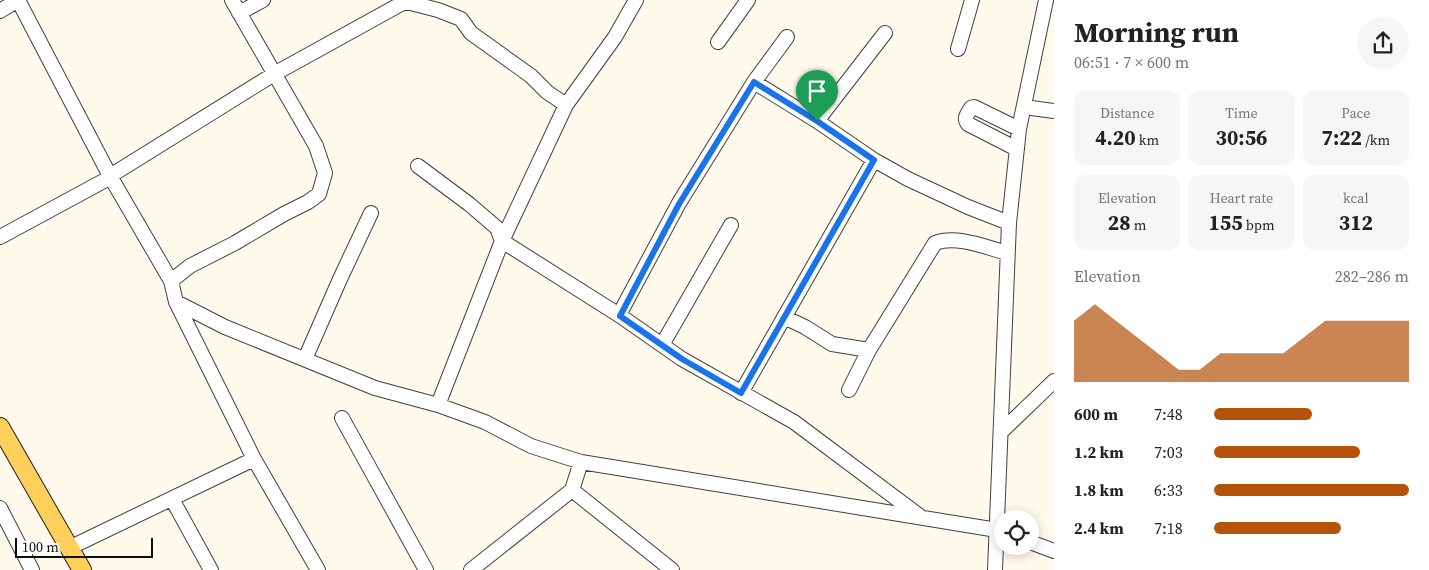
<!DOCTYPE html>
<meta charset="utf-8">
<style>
:root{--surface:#fff;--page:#f6f6f6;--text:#222;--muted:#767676;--accent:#b45309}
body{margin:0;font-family:"Source Serif 4",serif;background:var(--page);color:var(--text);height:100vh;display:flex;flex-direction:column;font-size:19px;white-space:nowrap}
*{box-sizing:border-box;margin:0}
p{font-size:16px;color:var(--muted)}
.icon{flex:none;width:28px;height:28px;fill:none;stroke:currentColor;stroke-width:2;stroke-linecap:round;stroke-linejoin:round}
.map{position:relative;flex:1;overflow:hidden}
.sheet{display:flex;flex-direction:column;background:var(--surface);width:375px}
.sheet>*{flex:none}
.tools{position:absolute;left:994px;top:510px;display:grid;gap:10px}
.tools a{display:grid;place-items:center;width:45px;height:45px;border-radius:50%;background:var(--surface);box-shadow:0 2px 12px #0003;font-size:25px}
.scale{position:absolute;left:15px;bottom:12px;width:138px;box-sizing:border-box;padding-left:5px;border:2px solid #0d0d0d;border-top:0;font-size:14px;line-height:18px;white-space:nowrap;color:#0d0d0d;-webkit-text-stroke:4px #fff;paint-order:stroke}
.pin{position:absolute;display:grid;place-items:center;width:42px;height:42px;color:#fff;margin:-51px -21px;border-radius:50% 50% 50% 0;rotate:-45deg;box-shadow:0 0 5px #0007}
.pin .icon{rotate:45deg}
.round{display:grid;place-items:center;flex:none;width:52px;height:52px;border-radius:26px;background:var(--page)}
.summary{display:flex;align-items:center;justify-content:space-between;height:85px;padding:0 20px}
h1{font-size:28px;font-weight:700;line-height:38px}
.stats{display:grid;grid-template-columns:repeat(3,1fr);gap:8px;height:85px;padding:5px 20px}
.stats div{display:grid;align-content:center;border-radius:12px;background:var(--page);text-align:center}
.stats b{font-size:21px;font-weight:700}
.stats small{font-size:14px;font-weight:400}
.stats p{font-size:14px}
.chart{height:140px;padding:10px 20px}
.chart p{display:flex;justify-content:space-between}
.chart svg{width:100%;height:90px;margin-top:5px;fill:var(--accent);opacity:.7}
ul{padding:0 20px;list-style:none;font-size:16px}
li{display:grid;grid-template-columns:80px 60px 1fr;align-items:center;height:38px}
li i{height:12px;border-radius:6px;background:var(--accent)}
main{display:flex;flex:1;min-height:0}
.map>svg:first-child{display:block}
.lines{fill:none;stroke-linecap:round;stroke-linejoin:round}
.minor-casing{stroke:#404040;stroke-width:16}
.major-casing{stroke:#1e1e1e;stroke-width:20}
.minor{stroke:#fff;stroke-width:14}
.major{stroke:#ffcf5c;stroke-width:18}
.route-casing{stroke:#fff;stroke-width:10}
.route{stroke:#1a73e8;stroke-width:6}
</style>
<main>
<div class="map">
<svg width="1054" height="570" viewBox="0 0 1054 570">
<rect width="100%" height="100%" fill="#fffaec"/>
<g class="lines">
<defs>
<path id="minor" d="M18,0L110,176L171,281L176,302L254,459L318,570
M407,2L438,10L461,19L471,33L531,76L547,92L566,105
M0,11L18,0
M239,13L263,0
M718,42L748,0
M958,49L972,0
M754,82L817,121L874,160L908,179L968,207L1009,223
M1024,107L1054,111
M817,121L885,33
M1017,149L968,124C963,118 968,113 971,108L974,107L1019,129
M418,166L469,204L497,228L502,241L619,315L682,359L794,422L921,517
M110,176L274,74L408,0
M0,237L111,177
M171,281L190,266L235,243L284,214L308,202L319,194L325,173L316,146L232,0
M176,302L225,327L375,388L438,405L485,422L531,446L581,462
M619,315L679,203L754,82L787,37
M784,317L805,327L832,344L869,350
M662,345L731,225
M305,359L340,279L371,213
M849,390L869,350L935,243C957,235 985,247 1007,253
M741,393L874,160
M438,405L502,241L566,105L615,37L636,0
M342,418L426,570
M1001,432L1054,381
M572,490L672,570
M172,499L211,570
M0,508L32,570
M1030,542L1054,551
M69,548L254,459
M471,570L572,490L581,462L997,530L1002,532
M995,570L1009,223L1019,129L1046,0"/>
<path id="major" d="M0,427L82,570"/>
</defs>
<use href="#minor" class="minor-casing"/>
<use href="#major" class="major-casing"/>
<use href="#minor" class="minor"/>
<use href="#major" class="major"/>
</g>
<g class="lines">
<defs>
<path id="route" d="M754,82L817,121L874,160L741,393L682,359L620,316L679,204Z"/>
</defs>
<use href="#route" class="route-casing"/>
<use href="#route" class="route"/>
</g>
</svg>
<div class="tools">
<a><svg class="icon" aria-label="locate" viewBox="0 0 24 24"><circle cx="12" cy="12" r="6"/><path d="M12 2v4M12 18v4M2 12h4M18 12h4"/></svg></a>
</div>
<div class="scale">100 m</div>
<div class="pin" style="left:817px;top:121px;background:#1e9e55"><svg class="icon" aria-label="arrive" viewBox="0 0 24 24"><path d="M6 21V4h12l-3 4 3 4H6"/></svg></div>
</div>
<section class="sheet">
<div class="summary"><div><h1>Morning run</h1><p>06:51 · 7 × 600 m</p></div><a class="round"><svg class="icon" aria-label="share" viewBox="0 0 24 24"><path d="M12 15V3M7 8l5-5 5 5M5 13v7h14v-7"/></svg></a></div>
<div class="stats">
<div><p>Distance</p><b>4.20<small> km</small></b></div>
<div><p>Time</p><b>30:56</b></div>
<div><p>Pace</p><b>7:22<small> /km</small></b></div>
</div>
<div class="stats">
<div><p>Elevation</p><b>28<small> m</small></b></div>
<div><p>Heart rate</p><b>155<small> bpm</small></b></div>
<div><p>kcal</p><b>312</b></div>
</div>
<div class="chart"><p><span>Elevation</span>282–286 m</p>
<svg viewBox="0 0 160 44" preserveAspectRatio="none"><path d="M0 44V14L10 6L20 14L30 22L40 30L50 38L60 38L70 30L80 30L90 30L100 30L110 22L120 14L130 14L140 14L150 14L160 14V44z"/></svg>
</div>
<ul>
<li><b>600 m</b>7:48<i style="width:50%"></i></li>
<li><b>1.2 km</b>7:03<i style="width:75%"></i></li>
<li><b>1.8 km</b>6:33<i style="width:100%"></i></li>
<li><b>2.4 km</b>7:18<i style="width:65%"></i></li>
</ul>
</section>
</main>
